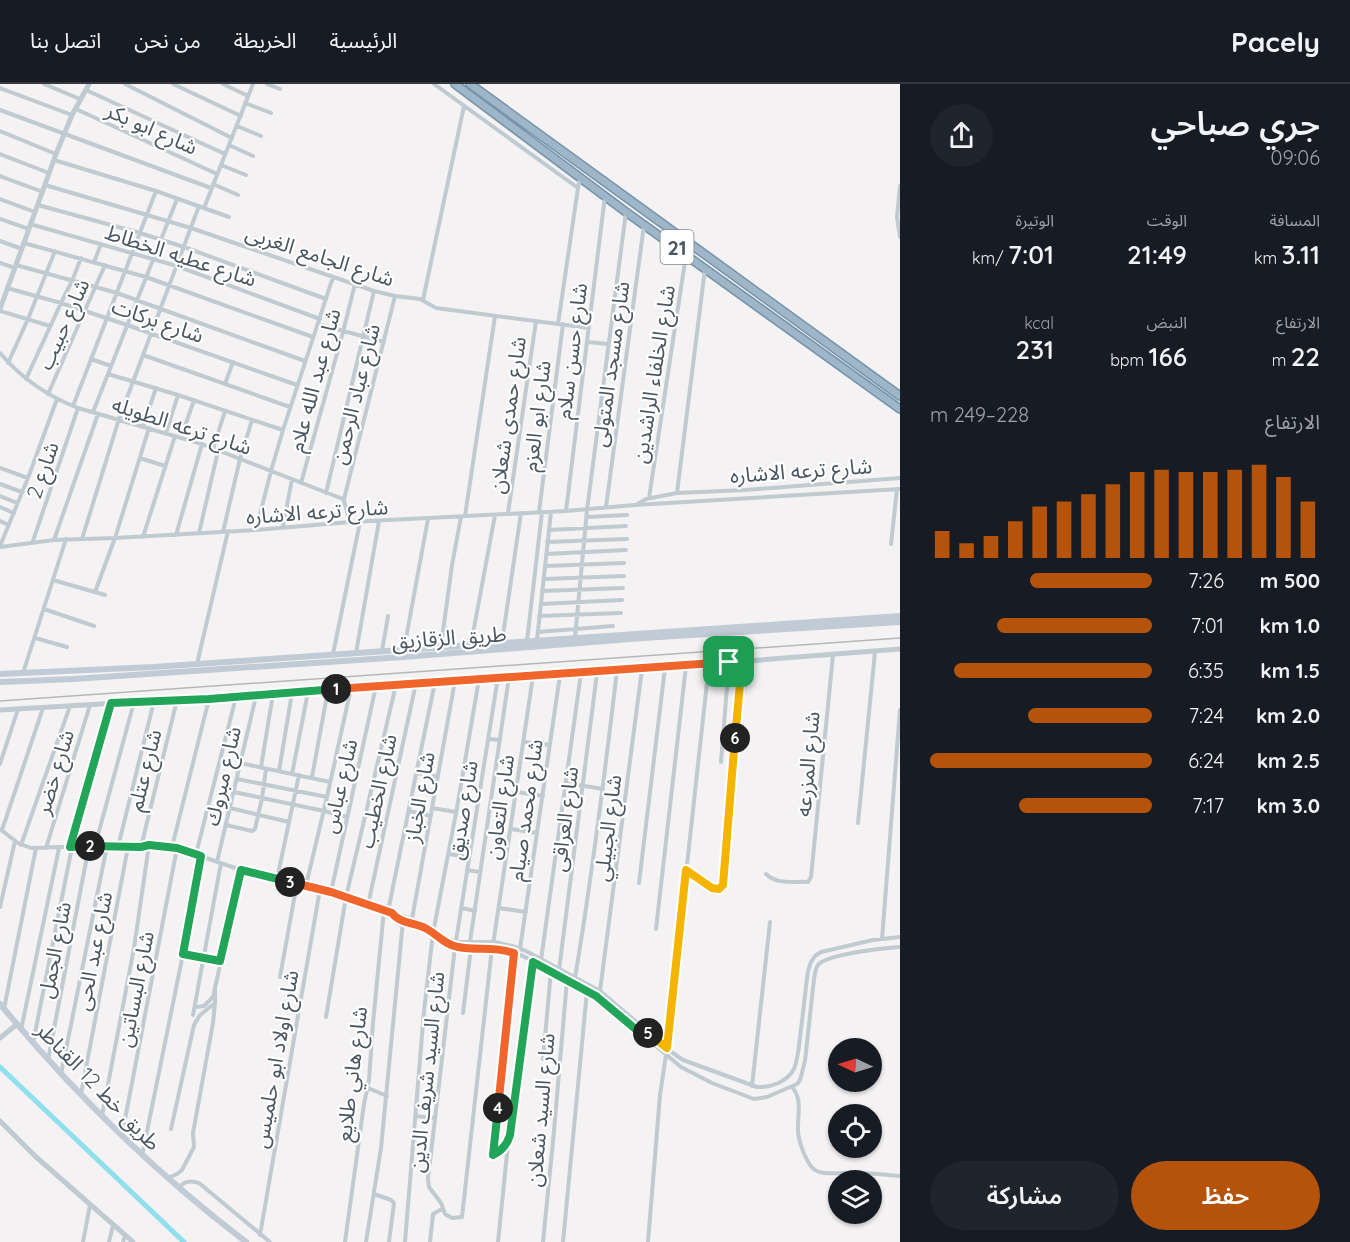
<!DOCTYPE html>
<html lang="ar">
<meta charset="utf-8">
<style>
:root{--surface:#171b24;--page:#20242c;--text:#f1f3f6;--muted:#9ea1a6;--line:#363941;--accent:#b45309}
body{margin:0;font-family:Quicksand,"Noto Sans Arabic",sans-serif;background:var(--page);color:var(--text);direction:rtl;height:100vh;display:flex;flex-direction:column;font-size:22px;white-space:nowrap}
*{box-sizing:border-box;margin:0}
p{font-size:20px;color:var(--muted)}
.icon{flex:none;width:33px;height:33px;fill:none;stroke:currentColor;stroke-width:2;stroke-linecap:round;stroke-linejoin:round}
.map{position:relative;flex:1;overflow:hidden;direction:ltr}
.side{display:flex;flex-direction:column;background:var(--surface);width:450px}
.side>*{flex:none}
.needle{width:39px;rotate:274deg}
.buttons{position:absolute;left:828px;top:954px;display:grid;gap:12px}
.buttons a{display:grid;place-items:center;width:54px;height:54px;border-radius:50%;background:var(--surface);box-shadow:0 2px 4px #0004;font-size:30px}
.pin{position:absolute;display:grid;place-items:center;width:51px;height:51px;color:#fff;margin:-26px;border-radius:12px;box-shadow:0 3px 9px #0006}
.km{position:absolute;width:30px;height:30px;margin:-15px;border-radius:50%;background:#222;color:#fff;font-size:16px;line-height:30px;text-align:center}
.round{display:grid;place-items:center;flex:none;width:63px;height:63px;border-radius:32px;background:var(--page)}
.summary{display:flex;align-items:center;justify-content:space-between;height:102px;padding:0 30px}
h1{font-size:33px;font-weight:600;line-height:45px}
.figures{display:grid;grid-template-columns:repeat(3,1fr);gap:9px;height:102px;padding:6px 30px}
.figures div{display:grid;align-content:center}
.figures b{font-size:26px;font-weight:600}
.figures small{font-size:16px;font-weight:400}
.figures p{font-size:16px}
.chart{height:168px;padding:12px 30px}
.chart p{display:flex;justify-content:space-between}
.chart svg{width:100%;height:108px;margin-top:6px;stroke:var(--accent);stroke-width:6}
.button{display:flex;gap:12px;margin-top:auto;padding:12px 30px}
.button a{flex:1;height:69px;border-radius:36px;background:var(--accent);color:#fff;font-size:24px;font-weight:600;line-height:69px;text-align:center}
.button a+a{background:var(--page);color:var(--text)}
ul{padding:0 30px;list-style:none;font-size:20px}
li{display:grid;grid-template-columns:96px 72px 1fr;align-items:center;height:45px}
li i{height:15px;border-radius:8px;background:var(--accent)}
header{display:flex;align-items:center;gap:36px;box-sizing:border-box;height:84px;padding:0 30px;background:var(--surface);border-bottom:2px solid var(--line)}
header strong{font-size:28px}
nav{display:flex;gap:33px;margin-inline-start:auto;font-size:21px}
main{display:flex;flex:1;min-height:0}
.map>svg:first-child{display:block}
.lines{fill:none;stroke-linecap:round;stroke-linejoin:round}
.canal{stroke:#8fdfed;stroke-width:5}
.trunk-casing{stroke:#7593ac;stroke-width:10}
.minor{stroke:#c0cad1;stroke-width:4}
.tertiary{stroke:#c0cad1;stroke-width:5}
.secondary{stroke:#c0cbd5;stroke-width:6}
.trunk{stroke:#9eb6c8;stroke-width:7}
.rail{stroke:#b4b7bc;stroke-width:1.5}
.split-1-casing{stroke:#fff;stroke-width:12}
.split-2-casing{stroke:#fff;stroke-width:12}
.split-3-casing{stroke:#fff;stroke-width:12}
.split-4-casing{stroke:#fff;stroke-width:12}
.split-5-casing{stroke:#fff;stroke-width:12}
.split-6-casing{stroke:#fff;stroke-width:12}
.split-7-casing{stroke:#fff;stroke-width:12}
.split-1{stroke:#f0652b;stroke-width:8}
.split-2{stroke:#22a559;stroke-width:8}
.split-3{stroke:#22a559;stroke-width:8}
.split-4{stroke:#f0652b;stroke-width:8}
.split-5{stroke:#22a559;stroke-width:8}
.split-6{stroke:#f5b400;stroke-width:8}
.split-7{stroke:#f5b400;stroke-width:8}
.labels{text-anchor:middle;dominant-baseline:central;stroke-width:4.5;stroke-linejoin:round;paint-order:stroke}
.shield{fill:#fff;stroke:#808990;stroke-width:1.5}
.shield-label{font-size:20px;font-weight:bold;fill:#495660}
.street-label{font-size:21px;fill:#495660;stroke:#fff}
</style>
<header>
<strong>Pacely</strong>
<nav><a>الرئيسية</a><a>الخريطة</a><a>من نحن</a><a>اتصل بنا</a></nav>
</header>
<main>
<section class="side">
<div class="summary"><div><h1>جري صباحي</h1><p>09:06</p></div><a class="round"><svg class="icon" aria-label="share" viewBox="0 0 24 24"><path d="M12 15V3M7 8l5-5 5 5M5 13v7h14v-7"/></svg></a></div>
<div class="figures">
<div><p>المسافة</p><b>3.11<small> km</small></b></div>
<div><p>الوقت</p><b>21:49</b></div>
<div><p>الوتيرة</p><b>7:01<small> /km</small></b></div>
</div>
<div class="figures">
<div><p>الارتفاع</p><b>22<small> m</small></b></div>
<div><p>النبض</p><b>166<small> bpm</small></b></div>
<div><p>kcal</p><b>231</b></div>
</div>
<div class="chart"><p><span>الارتفاع</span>228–249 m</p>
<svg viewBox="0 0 160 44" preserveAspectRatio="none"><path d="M5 44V33M15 44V38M25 44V35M35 44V29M45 44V23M55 44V21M65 44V18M75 44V14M85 44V9M95 44V8M105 44V9M115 44V9M125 44V8M135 44V6M145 44V11M155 44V21"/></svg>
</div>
<ul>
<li><b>500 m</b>7:26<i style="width:55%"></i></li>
<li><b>1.0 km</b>7:01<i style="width:70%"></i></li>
<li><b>1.5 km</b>6:35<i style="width:89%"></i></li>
<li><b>2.0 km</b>7:24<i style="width:56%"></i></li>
<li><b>2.5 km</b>6:24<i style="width:100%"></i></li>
<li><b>3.0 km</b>7:17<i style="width:60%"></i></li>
</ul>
<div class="button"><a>حفظ</a><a>مشاركة</a></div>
</section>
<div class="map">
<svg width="900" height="1158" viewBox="0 0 900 1158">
<rect width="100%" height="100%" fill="#f4f2f2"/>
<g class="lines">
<path class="canal" d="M0,983L184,1158"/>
<defs>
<path id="trunk" d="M455,0L626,128L900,325
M470,0L900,312"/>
</defs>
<use href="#trunk" class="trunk-casing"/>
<path class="minor" d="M44,0L80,15
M125,0L232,54
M173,0L241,32
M223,0L248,12
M267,0L280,5
M434,0L578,104L580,93
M0,4L72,31
M86,6L225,70
M245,19L271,29
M76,25L217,90
M0,26L211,104
M237,42L261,52
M0,47L56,70
M229,61L253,72
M0,70L49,89
M54,76L156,107L229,133
M221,81L246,91
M0,92L43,108
M213,100L238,111
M45,101L191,144L374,207L395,212L420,215L436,224L589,244
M900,102L897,133L900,153
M0,115L35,128
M38,121L140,149L184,163L326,215
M204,124L253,0
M0,135L29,145
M30,140L177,182L320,235
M0,157L22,165
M24,159L146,193L313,253
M94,178L101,160
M0,179L15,184
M16,181L117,209L305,277
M7,204L61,219L127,241L297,301
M423,216L464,22
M0,227L50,242
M318,240L384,258
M558,240L578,104
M587,258L608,260
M0,269C22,295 47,312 78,324L202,360L343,415L344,417L350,438
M143,271L290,323
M91,275L111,282
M8,279L28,235L55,167
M108,290L178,311L283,346
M26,295L61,219L72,197L81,174
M225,300L233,278
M48,310L105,181
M73,322L156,107
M93,328L177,115
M143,343L156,304
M166,349L178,311
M181,354L194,316
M213,365L225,327
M140,374L165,382
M0,384L28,394
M301,399L343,248L355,200
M0,400L22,408
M326,409L374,207
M677,409L705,185
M0,412L17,419
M649,414L686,171
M344,415L395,212
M636,421L646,415L677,409L745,406L900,394
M0,423L14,429
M606,423L644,141
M566,427L605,112
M539,428L563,240
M508,429L536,237
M465,432L495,232
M587,433L627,431
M0,437L9,441
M283,443L292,395
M256,446L271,387L283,346L333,193
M549,446L626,442
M223,448L240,375L252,336
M199,449L218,367
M176,451L202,360
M143,453L175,352
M82,455L119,335L199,122
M54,456L98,330
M33,457L78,324
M547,458L627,455
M891,460L897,405
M0,462L28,394L57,315
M0,463L54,456L115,454L256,446L350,438L566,427L635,421L900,405
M546,470L626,466
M545,482L624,479
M544,495L624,492
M53,496L105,511
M542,507L623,504
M95,508L115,454L149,344
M541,520L622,516
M44,525L94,542
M539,532L621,529
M538,548L613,542
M35,554L67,563
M575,554L587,426L626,128
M537,556L551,428
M527,557L542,428
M502,558L521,429
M471,560L495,431
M441,562L452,481L461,433
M404,565L428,435
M382,567L388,532
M356,569L379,437
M333,570L360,438
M197,580L228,447
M23,589L66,455
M488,655L500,656
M524,658L550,661
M721,678L729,578
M240,679L330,698
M0,680L18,625
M261,683L273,610
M279,687L292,609
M417,689L438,693
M292,690L308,608
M312,693L328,606
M237,695L327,713
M566,699L603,705
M234,708L324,727L347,733
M517,708L543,712
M230,724L289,738
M432,724L456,728
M409,727L431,732
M858,739L875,568
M226,741L252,747L255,745L262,714L266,685
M0,745L18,759L31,764L89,762L141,763L149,761L177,764L241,786L331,808L412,835L428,842L447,854L456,858H494L512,862L526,867L600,907L673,969L683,976L757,1003C770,1004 787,998 794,985C798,975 799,963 800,953C803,931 805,909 808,887L811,878L815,872L821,868L873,856L900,853
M511,745L537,749
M2,746L43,624
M21,761L70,622
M95,762L134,618
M70,763L111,619
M118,763L154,617
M141,763L177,616
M172,763L209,615
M46,764L90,621
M196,770L236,613
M449,770L469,773
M217,778L256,612
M467,786L480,788
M686,786L708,802L719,805L723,801L742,577
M766,790C777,801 793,797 808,798L811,793L833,571
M277,795L299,691
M639,799L665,584
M306,801L327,713L351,604
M331,808L376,602
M368,821L416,599
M0,823L15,757
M462,824L475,827
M499,824L526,828
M388,827L435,598
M392,829L398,835L426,845L447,859L455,863L499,865L523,872L596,912L681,983L712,999L754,1015L767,1013L797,1000L800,996L805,977L814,895C815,890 815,885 818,881C827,870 884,864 900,863
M412,835L455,597
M656,845L686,582
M882,855L900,626
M470,858L509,593
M493,861L533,592
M492,864L462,1133L452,1134L445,1130L441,1119L429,1103L428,1095L455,863L498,593
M520,865L560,591
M183,870L221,877
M541,876L581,589
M559,886L597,589
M280,893L297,799
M575,894C592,792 605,689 617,586
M600,907L642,585
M195,923L204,922L213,913L241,786
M4,925L36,764
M463,929L471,864
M193,931L221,779
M326,933L346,813L396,601
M21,946L59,764
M33,959L72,763
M543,975L551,887
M48,976L89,762
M61,990L107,762
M752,1002L770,838
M792,1003C802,1014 798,1029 798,1043C797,1054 806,1080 815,1086C823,1092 847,1088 857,1089C872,1089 886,1091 900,1092
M368,1004L387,1012
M81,1010L128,763
M102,1032L134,864L149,761
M415,1032L435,1034
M171,1045L194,941L200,931L215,919
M122,1051L177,764
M493,1071L514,869
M493,1071C502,1067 507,1061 510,1051L533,878
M142,1072L183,870L201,772
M168,1094L177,1090L182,1086L194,1063L193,1049L213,939L215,919V903
M179,1104C184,1097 190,1096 199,1099L270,1158
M374,1110L391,1116L394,1119L389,1158
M260,1151L320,805
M83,1158L90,1121
M109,1158L113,1141
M123,1158L125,1152
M345,1158L364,1020L369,996L373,939L384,826
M366,1158L381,1064L403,837
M405,1158L424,927L433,849L457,724L479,595
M430,1158L433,1130L442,1125
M498,1158L508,1060
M543,1158L554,1047L567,896
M563,1158L587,907
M648,1158L660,1011L667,964L709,580"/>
<path class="tertiary" d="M0,225L56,70L72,31L89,0
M0,626L134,618L209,615L498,593L560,591L709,580L900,565
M0,954L16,941
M0,1037L35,1072L133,1158"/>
<path class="secondary" d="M0,590L153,583L900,532
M0,598L73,595L403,573L643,554L900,538
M0,920C73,1008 154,1088 246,1158"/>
<use href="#trunk" class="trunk"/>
<path class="rail" d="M0,617L900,554"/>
</g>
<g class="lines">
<defs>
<path id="split-1" d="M336,605L729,578"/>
<path id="split-2" d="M90,762L70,763L111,619L209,615L336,605"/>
<path id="split-3" d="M90,762L141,763L149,761L177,764L201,772L183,870L220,877L241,786L290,798"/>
<path id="split-4" d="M290,798L331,808L392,829C399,839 415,839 425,844C437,850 445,861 458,863C478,867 493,862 514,869L498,1024"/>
<path id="split-5" d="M498,1024L493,1071C502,1067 507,1061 510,1051L533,878L596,912L645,953L647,947L648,949"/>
<path id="split-6" d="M648,949L667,964L686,786L712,804L719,805L723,801L735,654"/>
<path id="split-7" d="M729,578L742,577L735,654"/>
</defs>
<use href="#split-1" class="split-1-casing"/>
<use href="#split-2" class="split-2-casing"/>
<use href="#split-3" class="split-3-casing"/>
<use href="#split-4" class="split-4-casing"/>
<use href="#split-5" class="split-5-casing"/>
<use href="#split-6" class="split-6-casing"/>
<use href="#split-7" class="split-7-casing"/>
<use href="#split-1" class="split-1"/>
<use href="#split-2" class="split-2"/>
<use href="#split-3" class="split-3"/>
<use href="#split-4" class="split-4"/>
<use href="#split-5" class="split-5"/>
<use href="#split-6" class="split-6"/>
<use href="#split-7" class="split-7"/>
</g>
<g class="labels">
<rect class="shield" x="660.5" y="146" width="33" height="34" rx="4.5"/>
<g class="shield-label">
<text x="677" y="163">21</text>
</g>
<g class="street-label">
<text transform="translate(152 44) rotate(24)">شارع ابو بكر</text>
<text transform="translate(181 171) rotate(18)">شارع عطيه الخطاط</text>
<text transform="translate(320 171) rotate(18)">شارع الجامع الغربى</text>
<text transform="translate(158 236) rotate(19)">شارع بركات</text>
<text transform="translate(63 240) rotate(-66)">شارع حبيب</text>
<text transform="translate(571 267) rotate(-83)">شارع حسن سلام</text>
<text transform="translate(610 280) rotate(-82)">شارع مسجد المتولى</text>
<text transform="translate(653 290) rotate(-81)">شارع الخلفاء الراشدين</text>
<text transform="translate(314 296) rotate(-75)">شارع عبد الله علام</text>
<text transform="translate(355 310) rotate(-76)">شارع عباد الرحمن</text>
<text transform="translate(507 331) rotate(-82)">شارع حمدى شعلان</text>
<text transform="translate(536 332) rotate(-83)">شارع ابو العزم</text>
<text transform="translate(182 341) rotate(18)">شارع ترعه الطويله</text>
<text transform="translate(42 386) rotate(-71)">شارع 2</text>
<text transform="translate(801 386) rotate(-4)">شارع ترعه الاشاره</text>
<text transform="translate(317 427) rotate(-4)">شارع ترعه الاشاره</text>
<text transform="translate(449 553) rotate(-4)">طريق الزقازيق</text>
<text transform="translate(807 680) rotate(-85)">شارع المزرعه</text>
<text transform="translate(144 686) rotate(-76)">شارع عتلم</text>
<text transform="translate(54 688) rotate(-73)">شارع خضر</text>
<text transform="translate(222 692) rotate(-77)">شارع مبروك</text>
<text transform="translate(339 702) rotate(-77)">شارع عباس</text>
<text transform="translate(377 707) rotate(-78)">شارع الخطيب</text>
<text transform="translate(419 713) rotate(-80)">شارع الخباز</text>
<text transform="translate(499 723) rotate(-82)">شارع التعاون</text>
<text transform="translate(462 726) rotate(-81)">شارع صديق</text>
<text transform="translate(525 726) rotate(-82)">شارع محمد صيام</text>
<text transform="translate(564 735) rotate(-83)">شارع العراقى</text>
<text transform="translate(607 744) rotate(-83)">شارع الجبيلي</text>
<text transform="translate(54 866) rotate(-79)">شارع الجمل</text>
<text transform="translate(93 867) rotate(-79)">شارع عبد الحى</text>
<text transform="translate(135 905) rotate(-79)">شارع البساتين</text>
<text transform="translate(275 975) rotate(-80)">شارع اولاد ابو حلميس</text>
<text transform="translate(426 988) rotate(-84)">شارع السيد شريف الدين</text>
<text transform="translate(351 990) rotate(-83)">شارع هاني طلايع</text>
<text transform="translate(99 1002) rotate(46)">طريق خط 12 القناطر</text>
<text transform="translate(540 1026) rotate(-85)">شارع السيد شعلان</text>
</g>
</g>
</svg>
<div class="buttons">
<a><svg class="needle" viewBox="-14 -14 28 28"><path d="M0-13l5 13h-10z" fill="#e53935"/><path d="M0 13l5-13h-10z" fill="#9ea1a6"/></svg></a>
<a><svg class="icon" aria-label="locate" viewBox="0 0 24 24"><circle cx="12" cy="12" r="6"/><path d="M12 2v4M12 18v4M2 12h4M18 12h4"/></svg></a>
<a><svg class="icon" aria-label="layers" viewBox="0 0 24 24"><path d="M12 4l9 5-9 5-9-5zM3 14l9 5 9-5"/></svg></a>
</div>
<div class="pin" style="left:729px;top:578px;background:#1e9e55"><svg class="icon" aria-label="arrive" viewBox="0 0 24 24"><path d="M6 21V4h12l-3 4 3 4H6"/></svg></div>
<b class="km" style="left:336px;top:605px">1</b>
<b class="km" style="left:90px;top:762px">2</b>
<b class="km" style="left:290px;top:798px">3</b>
<b class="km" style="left:498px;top:1024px">4</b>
<b class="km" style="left:648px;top:949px">5</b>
<b class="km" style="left:735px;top:654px">6</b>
</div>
</main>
